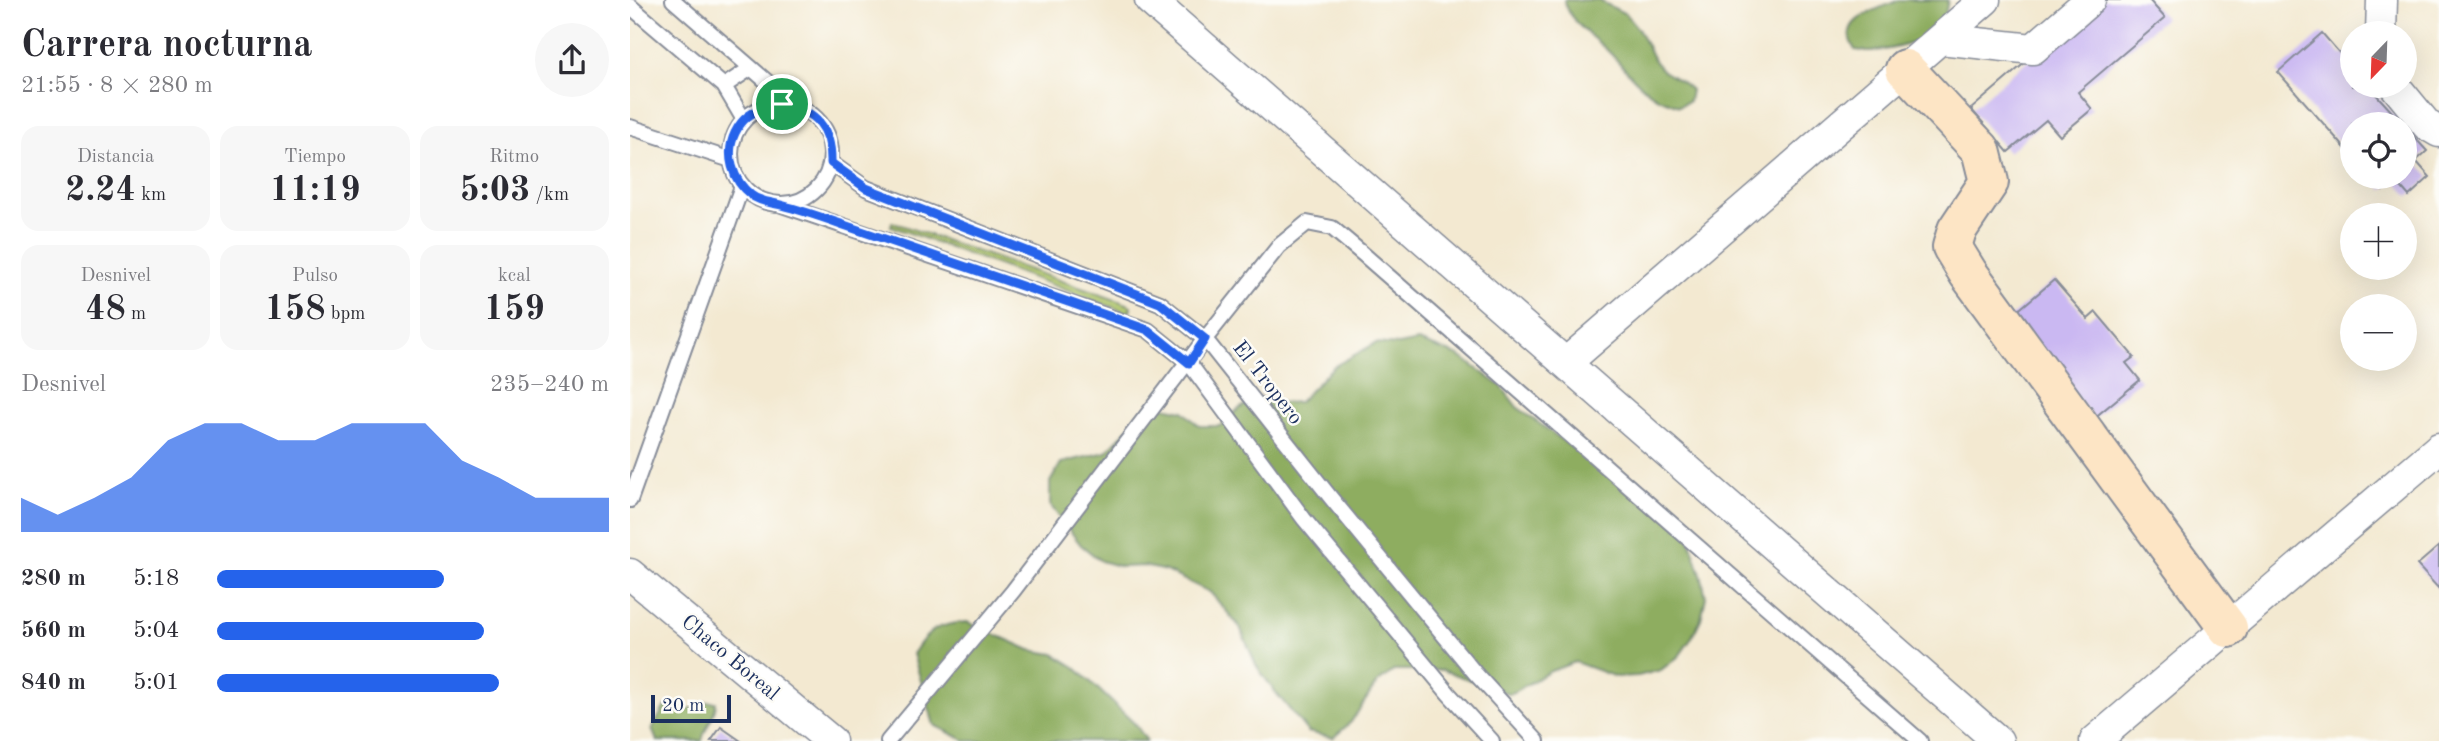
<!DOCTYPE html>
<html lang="es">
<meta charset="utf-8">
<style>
:root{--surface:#fff;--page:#f7f7f7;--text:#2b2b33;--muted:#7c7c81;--accent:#2563eb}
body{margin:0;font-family:"Old Standard TT",serif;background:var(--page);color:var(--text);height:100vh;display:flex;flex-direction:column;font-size:26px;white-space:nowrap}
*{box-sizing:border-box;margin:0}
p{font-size:23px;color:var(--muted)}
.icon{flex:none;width:38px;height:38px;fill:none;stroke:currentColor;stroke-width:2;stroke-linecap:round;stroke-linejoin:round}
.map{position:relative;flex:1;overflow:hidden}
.panel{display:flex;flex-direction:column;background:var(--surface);width:630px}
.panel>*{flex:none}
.needle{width:46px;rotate:203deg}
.tools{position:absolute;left:1710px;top:21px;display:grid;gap:14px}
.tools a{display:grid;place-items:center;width:77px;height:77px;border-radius:50%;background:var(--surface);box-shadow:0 7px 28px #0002;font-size:35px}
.scale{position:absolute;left:21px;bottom:18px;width:80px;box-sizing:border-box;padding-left:7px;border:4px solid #1b2f5e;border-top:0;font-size:19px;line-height:24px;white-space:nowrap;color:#1b2f5e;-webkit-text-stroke:5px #fdfcf7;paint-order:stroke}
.pin{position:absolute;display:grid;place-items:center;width:60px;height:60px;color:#fff;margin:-30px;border:4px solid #fff;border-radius:50%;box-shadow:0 2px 7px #0007}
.round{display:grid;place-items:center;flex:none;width:74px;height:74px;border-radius:37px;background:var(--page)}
.head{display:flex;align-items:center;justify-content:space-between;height:119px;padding:0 21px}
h1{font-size:38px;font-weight:700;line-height:52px}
.metrics{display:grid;grid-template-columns:repeat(3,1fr);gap:10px;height:119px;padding:7px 21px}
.metrics div{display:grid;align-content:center;border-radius:18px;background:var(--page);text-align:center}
.metrics b{font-size:35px;font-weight:700}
.metrics small{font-size:19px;font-weight:400}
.metrics p{font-size:19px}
.chart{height:196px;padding:14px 21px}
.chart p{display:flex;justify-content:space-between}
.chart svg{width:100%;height:126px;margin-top:7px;fill:var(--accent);opacity:.7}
ul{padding:0 21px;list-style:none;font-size:23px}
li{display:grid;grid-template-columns:112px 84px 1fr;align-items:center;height:52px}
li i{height:18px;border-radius:9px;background:var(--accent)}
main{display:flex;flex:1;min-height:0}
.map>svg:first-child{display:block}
.green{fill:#b3c96d;stroke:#677c66;stroke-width:2}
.forest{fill:#8ead60;stroke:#546e5f;stroke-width:2}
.building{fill:#cab8f2}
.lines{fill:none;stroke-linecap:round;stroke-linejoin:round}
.lane-casing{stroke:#878c98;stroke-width:18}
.street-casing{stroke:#878c98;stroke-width:33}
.secondary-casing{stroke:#878c98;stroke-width:42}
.lane{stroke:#fff;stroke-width:14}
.street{stroke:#fff;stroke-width:30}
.secondary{stroke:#fde5c5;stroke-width:38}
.route-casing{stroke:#fff;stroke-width:14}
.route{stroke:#2563eb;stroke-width:9}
.labels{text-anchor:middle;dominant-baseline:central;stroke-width:5;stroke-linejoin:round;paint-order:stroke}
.street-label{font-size:21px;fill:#1b2f5e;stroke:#fdfcf7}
</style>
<main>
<section class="panel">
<div class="head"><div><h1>Carrera nocturna</h1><p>21:55 · 8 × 280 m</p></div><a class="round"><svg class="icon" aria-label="share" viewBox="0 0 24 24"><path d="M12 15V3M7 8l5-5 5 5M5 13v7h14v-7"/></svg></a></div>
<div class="metrics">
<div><p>Distancia</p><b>2.24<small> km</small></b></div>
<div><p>Tiempo</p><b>11:19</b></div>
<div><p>Ritmo</p><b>5:03<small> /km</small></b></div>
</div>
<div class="metrics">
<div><p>Desnivel</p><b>48<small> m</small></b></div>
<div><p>Pulso</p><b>158<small> bpm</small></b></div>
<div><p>kcal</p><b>159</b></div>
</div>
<div class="chart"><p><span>Desnivel</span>235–240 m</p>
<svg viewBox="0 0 160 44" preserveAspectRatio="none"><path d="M0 44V32L10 38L20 32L30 25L40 12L50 6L60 6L70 12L80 12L90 6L100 6L110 6L120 19L130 25L140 32L150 32L160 32V44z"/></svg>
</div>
<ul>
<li><b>280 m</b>5:18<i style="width:58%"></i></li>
<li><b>560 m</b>5:04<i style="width:68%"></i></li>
<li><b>840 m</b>5:01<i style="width:72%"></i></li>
</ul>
</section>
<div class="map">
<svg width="1809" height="741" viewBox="0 0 1809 741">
<rect width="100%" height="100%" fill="#fdfcf7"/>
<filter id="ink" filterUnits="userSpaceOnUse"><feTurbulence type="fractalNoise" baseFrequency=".0143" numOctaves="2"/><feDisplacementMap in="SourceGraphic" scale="14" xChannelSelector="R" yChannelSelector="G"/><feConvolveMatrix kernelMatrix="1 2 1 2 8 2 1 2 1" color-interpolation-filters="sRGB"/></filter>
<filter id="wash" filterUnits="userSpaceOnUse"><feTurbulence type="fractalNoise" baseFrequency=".00686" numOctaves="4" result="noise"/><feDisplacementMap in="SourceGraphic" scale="28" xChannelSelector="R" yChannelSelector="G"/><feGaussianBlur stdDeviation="1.57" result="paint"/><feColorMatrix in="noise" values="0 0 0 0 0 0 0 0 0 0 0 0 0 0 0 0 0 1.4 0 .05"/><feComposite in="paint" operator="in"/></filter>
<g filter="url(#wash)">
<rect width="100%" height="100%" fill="#f3e9d1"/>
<path class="green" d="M262,222L497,304L501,306L500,311L496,312L261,226Z"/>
<path class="forest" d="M934,0H968L996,14L1009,30L1025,62L1033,71L1053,83L1061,90L1059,101L1049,106C1042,103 1035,101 1028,98C1009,87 996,69 980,53C965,38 938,22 934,0Z
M1269,0H1318L1316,11L1307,33C1283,44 1251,54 1225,50C1204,18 1249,10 1269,0Z
M788,341L829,356L871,386L887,407L1057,532L1071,574L1076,597L1071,619L1061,639L1049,656L1031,670L1008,676L986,677L945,662L921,671L880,694L812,670H765L747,683L721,722L703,738L678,732L642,688L626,665L610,627L580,592L536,571L514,566L492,567L471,561L451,545L420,505V482L431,463L476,452L508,418L530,406L553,411L569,426H590C623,391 627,406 669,402L703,367L746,343L768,345Z
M337,622L400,650L424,654L445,667L505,724L517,741H336L304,725L283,654C298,629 309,624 337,622Z
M75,702H86C86,717 75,726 72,741H27L22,729L35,706C53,707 58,714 75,702Z"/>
<g id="blocks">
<path class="building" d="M1468,0H1519L1535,18L1448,92L1462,109L1430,136L1416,120L1378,152L1341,109Z
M1692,33L1711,55L1722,53V86H1745L1741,89L1773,124H1722V156L1648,72Z
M1774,126L1797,151L1786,161L1800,177L1779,196L1765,180L1753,190L1741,177H1774Z
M1424,280L1458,319L1466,312L1504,357L1496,363L1510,380L1464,418L1379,318Z
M1809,546V589L1787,565Z
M91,727L111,741H81Z"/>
</g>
</g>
<g filter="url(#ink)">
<use href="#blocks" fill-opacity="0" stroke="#878c98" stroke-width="2"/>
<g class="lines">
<defs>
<path id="lane" d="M43,0L165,106
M0,6L94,86L114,120
M94,86L121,68
M101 154a50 50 0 1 1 100 0a50 50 0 1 1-100 0Z
M0,127L101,160
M201,163L236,188L530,303L575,339L701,498L845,673L907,741
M149,204L518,330L559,363L674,519L819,694L862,741
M0,500L112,186
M258,741L383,591L575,339L649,246L677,223L702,228L733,254L1290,741"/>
<path id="street" d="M520,0L1368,741
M1751,33L1752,0
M1310,39L1403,49L1460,0
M1765,86L1797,125L1809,132
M937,362L1355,0
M0,574L201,741
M1465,741L1809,448"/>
<path id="secondary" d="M1275,69L1351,150L1359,182L1327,230L1322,247L1338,273L1598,628"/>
</defs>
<use href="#lane" class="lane-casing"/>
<use href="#street" class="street-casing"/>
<use href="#secondary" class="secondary-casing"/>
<use href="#lane" class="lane"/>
<use href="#street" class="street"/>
<use href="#secondary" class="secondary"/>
</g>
</g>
<g class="lines" filter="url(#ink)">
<defs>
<path id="route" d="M152,104C186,110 202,128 201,163L236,188L530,303L575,339L559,363L518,330C416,294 314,259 211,224C191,217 171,210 151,205C140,202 130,202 121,195C102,180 95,154 105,133C114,113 132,106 152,104Z"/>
</defs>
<use href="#route" class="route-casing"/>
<use href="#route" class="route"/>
</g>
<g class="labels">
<g class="street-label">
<text transform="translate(637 383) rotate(52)">El Tropero</text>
<text transform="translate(100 658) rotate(40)">Chaco Boreal</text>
</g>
</g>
</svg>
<div class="tools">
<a><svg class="needle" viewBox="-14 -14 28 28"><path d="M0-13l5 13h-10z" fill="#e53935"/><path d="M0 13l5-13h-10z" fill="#7c7c81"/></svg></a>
<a><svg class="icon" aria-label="locate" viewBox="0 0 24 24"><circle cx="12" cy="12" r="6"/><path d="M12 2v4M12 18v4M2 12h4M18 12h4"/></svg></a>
<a>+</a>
<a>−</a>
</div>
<div class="scale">20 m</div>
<div class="pin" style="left:152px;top:104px;background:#1e9e55"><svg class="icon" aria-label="arrive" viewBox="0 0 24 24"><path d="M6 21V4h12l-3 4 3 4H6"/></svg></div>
</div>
</main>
